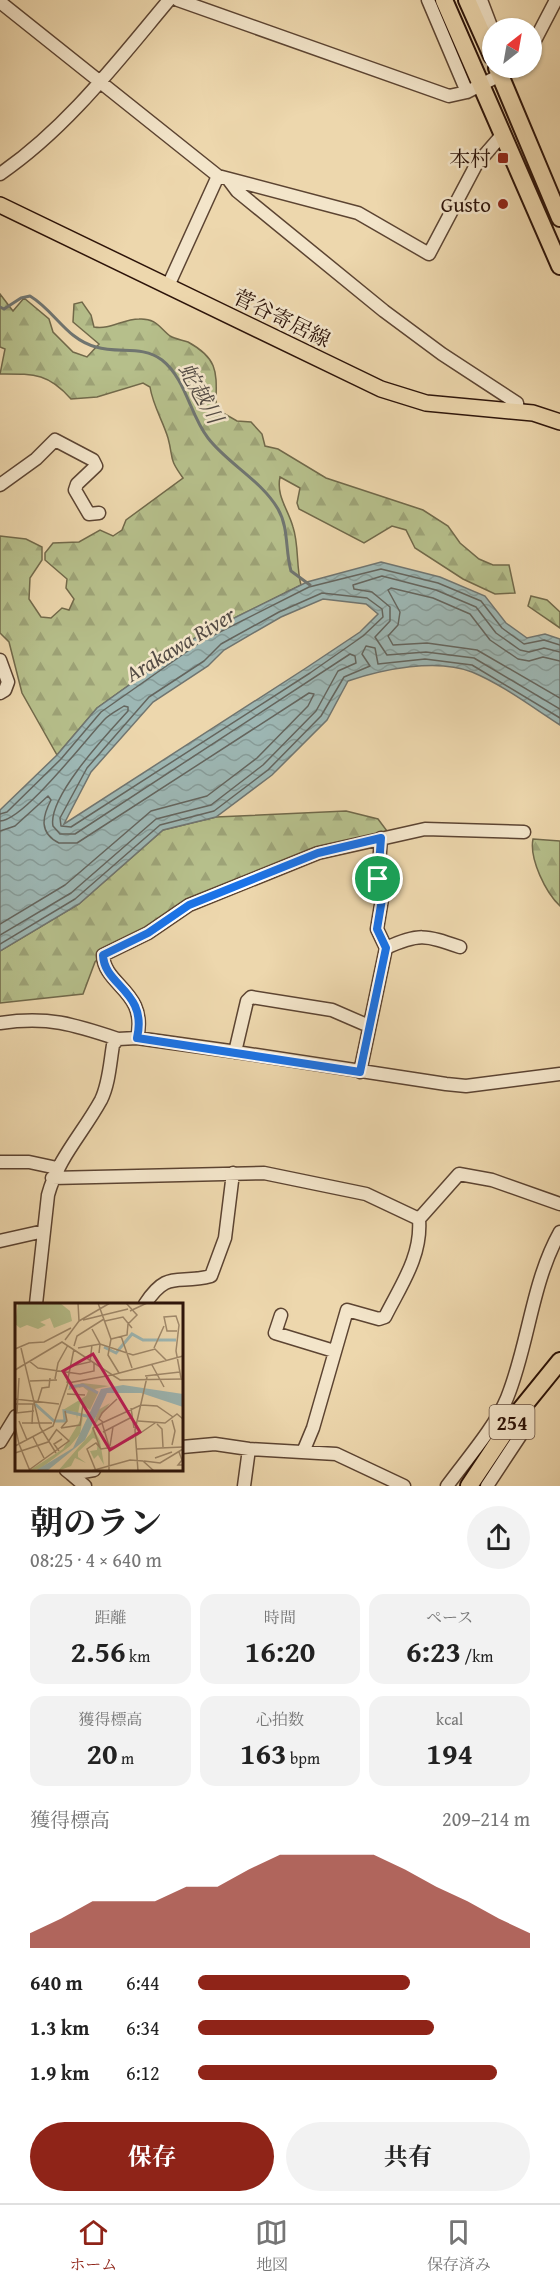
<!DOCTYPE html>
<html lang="ja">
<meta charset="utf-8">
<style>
:root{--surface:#fff;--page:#f2f2f2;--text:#222;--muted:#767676;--line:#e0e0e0;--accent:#8f2418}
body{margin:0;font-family:"Gentium Book Plus","Noto Serif JP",serif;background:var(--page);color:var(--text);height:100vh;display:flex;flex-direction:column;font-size:22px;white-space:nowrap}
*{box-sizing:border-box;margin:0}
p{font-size:20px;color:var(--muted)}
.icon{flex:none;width:33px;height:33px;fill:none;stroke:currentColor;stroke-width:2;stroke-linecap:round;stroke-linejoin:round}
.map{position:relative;height:1486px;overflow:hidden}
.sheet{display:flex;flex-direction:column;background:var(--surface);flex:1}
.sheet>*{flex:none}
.needle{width:39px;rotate:31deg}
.buttons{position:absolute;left:482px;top:18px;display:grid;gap:12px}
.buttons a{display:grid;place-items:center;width:60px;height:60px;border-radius:50%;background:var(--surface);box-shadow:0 2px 4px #0004;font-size:30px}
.pin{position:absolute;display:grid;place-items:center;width:51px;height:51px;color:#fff;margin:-26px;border:3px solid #fff;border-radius:50%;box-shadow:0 2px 6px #0007}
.round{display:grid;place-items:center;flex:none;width:63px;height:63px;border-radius:32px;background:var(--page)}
.summary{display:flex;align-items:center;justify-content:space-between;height:102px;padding:0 30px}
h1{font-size:33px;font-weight:700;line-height:45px}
.figures{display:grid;grid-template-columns:repeat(3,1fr);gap:9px;height:102px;padding:6px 30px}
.figures div{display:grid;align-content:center;border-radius:15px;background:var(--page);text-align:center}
.figures b{font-size:30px;font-weight:700}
.figures small{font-size:16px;font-weight:400}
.figures p{font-size:16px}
.chart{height:168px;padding:12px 30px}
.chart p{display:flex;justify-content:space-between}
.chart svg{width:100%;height:108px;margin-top:6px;fill:var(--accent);opacity:.7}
.button{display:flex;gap:12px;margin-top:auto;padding:12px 30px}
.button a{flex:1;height:69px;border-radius:36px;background:var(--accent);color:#fff;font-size:24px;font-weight:700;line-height:69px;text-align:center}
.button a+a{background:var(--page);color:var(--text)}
ul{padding:0 30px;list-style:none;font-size:20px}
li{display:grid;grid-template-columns:96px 72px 1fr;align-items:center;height:45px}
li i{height:15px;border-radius:8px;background:var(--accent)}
.menu{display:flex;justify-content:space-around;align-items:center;height:84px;border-top:2px solid var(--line);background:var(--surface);font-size:16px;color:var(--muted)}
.menu a{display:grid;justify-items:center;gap:3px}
.menu .selected{color:var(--accent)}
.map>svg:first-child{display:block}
.forest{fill:url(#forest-firs);stroke:#71694a;stroke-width:1.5}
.water{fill:url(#water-waves);stroke:#707570;stroke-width:1.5;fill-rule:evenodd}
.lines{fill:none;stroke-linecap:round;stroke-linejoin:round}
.shore{stroke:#64655e;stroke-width:1.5}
.stream{stroke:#707570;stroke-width:3}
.minor-casing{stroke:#5c4432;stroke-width:15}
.major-casing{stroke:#2c1309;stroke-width:18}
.highway-casing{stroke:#2c1309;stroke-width:20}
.minor{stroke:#f3e5ca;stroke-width:12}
.major{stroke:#edd7ad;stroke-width:15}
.highway{stroke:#edd7ad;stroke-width:16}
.route-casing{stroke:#fff;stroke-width:12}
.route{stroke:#1a73e8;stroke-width:8}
.poi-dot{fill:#8f2418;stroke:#f3e5ca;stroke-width:2}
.labels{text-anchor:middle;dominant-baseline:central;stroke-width:5;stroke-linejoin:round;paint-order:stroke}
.shield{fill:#f3e5ca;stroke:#685243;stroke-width:1.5}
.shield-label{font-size:20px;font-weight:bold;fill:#2c1309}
.poi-label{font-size:21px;fill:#2c1309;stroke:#f3e5ca;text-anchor:end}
.street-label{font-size:21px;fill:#2c1309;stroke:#f3e5ca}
.water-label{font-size:22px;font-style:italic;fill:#544c45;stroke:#f3e5ca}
.inset-river{fill:none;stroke:#9db7b4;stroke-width:3}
.inset-road{fill:none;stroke:#a0896b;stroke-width:1.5}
.view{fill:#c2185b;fill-opacity:0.15;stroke:#c2185b;stroke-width:3}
.inset-edge{fill:none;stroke:#2c1309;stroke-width:3}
</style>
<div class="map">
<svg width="560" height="1486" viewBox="0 0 560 1486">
<defs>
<pattern id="forest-firs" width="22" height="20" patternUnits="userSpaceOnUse" patternTransform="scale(1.5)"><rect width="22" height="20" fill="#b6bf8b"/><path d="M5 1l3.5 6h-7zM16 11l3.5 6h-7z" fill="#9da377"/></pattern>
<pattern id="water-waves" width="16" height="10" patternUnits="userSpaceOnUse" patternTransform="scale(1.5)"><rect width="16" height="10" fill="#9db7b4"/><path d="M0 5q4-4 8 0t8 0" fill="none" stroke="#879c99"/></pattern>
</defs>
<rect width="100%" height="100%" fill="#edd7ad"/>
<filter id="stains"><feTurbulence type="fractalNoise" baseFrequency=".00333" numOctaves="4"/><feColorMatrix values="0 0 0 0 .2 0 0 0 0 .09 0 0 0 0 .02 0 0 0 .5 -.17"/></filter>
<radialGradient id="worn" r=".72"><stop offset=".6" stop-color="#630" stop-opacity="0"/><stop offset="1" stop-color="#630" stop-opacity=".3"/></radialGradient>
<path class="forest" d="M0,294L13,311L24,298L49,319L53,332L73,352L87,357L99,344L73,322L74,304L82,302L91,315L94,327C110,330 123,319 139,319C156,318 159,327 170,336C175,339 182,340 188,342C221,360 216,375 216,409L237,421L251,422L262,434L265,446L278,449L326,478L423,510L448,526L460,543L479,559L493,565H509L515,593L495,594L463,579L415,548L406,530L392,526L364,543L299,509L297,503L300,488L280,477C276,496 288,509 293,527C299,545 296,566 301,585L198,636L97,708L57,755L22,693L9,642L0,633V536L26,539L42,547V560L30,578L29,599L41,617L51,618L62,608L69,610L74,599L66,588L67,579L45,560V553L53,543L79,542L100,530L113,536L122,530L126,520L183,478C168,457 174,460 168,438C163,421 153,406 150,387L143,383L97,397L71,399C48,373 34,374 0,374L5,349L0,347Z
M531,596L547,600L560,612V628L528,606Z
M346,811L378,819L387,831L328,845L111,946L95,962L83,994L0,1003V951L79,904L163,830L216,817Z
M533,839L560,841V906C546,893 529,859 533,839Z"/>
<path class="water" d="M381,562L440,577L485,596L506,623L527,638L545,634L560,639V725C532,707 503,685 472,672C437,658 383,669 348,681L327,720L272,775L216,817L163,830L79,904L0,951V810L57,755L97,708L198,636L307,582ZM323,599L366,604L378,614L360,632L306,668L64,824L91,772L153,702L208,666L224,650L281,617Z"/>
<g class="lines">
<path class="shore" d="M322,593L367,598L382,609L383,617L363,636L310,673L71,827L61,826L60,818L87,768L149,697L204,661L221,644L279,612Z
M560,652L544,648L529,652L520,650L496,633L476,607L436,590L382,576L353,585L354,589L372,592L390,607V621L375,637L387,655L426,652L474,658L560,709
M560,661L543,657L529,661L518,659L490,640L470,614L433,598L391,588L388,590L400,612L398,625L388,636L393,645L427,643L477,650L560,698
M0,814L7,812L61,759L101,712L202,641L309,587L381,569L438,583L481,601L502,628L524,644L544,640L560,645
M0,821C24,820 86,739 105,719C110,714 118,710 124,706L128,707V711C109,732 47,797 53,826L60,834H75L350,654L355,656L356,663L338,671L316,711L263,765L211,805L156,819L71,893L0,935
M0,831L15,826L48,796L51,800C42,817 39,833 59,843H77L309,693L314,694L308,706L257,758L207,796L151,811L65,885L0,924
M0,944L75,899L160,825L214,811L268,770L321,716L344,677L370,666L362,654L366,646L375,648L378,664L425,659L472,665L560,718"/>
<path class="stream" d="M0,307L4,309L21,298L30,296C55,311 66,339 96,347C119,354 142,345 162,360C186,379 190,415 208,438C228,464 261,480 278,509C289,528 285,550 291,571L310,585"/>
<defs>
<path id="minor" d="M178,0L449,96L467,92L514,68
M428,0L467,92
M481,0L492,29
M0,2L218,176L358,213L429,254L476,165L502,135
M531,48L556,0
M0,174C67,128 117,62 169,0
M228,179L237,191L384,311L442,354L517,403L518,412
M168,286L218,176
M0,485L36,459L55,440L93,460L96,466L77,484L75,490L89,514L99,513
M0,660L8,682L5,690L0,693
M386,948C419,933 425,935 460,947
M0,1023C48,1016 73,1024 118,1039
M137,1038C148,991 104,986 103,955L148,933L189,905L318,853L425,829L524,832
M235,1052L247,1001L251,997L332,1010L369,1026
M360,1072L386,948L377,929L382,899L378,879L381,838
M0,1162H29L57,1168
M52,1178L264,1173L366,1194L419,1219
M0,1241L44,1231
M36,1304L48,1195C58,1158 83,1133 101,1100C109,1084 110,1063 113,1045L118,1039L137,1038L230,1051L446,1084L466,1086L560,1074
M145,1304C168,1269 177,1285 211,1276L225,1238L233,1173
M281,1315L275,1333L334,1351
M0,1442L16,1416
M182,1447L215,1444L249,1449L336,1454L404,1486
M303,1452L313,1428L347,1310L379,1319L385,1317C401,1285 422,1256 419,1219L459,1174L492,1180L560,1204
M66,1470L71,1474L94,1470
M71,1474L85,1486
M244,1486L249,1449
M447,1486C466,1460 495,1427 507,1398C529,1344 531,1284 560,1232
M487,1486L522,1433C523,1424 520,1416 512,1410"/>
<path id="major" d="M0,205L381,389L426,403L533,413L560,422"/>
<path id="highway" d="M444,0L560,266
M467,0L492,56
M497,68L560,218
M469,1486L517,1414L560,1361"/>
</defs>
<use href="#minor" class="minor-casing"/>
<use href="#major" class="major-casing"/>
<use href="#highway" class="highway-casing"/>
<use href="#minor" class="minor"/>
<use href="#major" class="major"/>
<use href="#highway" class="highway"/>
</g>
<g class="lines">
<defs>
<path id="route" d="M381,838L378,879L382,899L377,929L386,948L360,1072L137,1038C148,991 104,986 103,955L148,933L189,905L318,853Z"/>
</defs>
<use href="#route" class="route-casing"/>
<use href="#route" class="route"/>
</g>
<g class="poi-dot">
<rect x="497" y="152" width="12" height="12" rx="3"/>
<circle cx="503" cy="204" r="6"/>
</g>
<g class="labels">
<rect class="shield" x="489.5" y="1405" width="45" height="34" rx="4.5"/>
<g class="shield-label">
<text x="512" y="1422">254</text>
</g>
<g class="poi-label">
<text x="491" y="158">本村</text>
<text x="491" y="204">Gusto</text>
</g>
<g class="street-label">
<text transform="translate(282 318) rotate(26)">菅谷寄居線</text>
</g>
<g class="water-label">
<text transform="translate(201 393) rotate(60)">蛇越川</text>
<text transform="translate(180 644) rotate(-31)">Arakawa River</text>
</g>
</g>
<g transform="translate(15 1303)">
<rect width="168" height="168" fill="#edd7ad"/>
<path d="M3,0H45L55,8L57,18L39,25L35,15L25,19L31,22L23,26L12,22L5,25L0,21ZM67,80L94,83L80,86L83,90L75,107L65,100L62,116L61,109L48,107L71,93L73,88L68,84L53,87L55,83L64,85L62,82ZM95,100L78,125L85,138L89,162L83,152L79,156L75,148L82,147L83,137L78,135L63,149V154L71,160L60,155L56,163L43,168L76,130L83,107ZM68,113L65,131L55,143L25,166L15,167L48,146Z" fill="#b6bf8b"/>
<path d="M108,82L168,91V104L126,90H92L70,137L32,168H20L58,145L86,86Z" fill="#9db7b4"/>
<path class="inset-river" d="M89,44L101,50L117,31L128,37H161M54,84L68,82L83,90M20,101L39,118H50L49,108L76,114"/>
<path class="inset-road" d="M83,0L96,36L112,32L113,21M111,0L122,12L113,21M115,8L132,0M68,17L113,6M64,18L95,0M90,18L108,14L117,25M77,26L85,41L84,50M162,28H152L149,14L161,13L164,22L161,48L166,75M106,33L117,65M96,36L93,52L104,70M50,37L64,18L63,0M59,43L62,33L89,16M6,45L25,124L41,150M63,45L85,41L118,52L140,46L151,57M139,45L149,23M0,46L14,40L29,39L56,25M14,58L23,65L65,71L79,68V60M137,62L149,84M57,63L75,59L77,42M0,67L47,39L105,77L168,76M97,72L168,53M130,73L165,69M40,76L43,60L53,42M15,78L42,77M52,80L59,46M52,91L70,92M0,96L44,101M23,98L27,85L34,84L35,75M0,101H18L17,121M116,105L119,125M1,110L19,108M2,110L4,75M4,118L12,137M123,118L150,120L162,111L168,116M88,119L84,116L87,110L102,96M7,120H37M142,121L147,126L148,144M0,123L4,141M46,125L65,122L68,102M46,125L52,118L50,108M88,129L117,114M121,133L140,120M18,134L29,155M4,141L15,168M157,142L160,128L157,117M0,143L38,123L53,80L97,72M95,143L98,124M85,145L78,125L87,120M122,146L168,144M44,148L39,141L47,136M164,149L167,157L163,162H168M0,150L33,139L42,126M140,155L157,149M129,158L145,160L168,146M14,167L54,138L42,127M76,168L115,157L128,158L139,168M81,168L72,146L81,140L86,146L99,144L119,134M94,168V143L87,120L126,102L142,103L158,114M123,168L120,127L132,74"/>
<path class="view" d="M78,51L125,129L95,147L48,68Z"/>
<rect width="168" height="168" class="inset-edge"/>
</g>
<rect width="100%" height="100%" filter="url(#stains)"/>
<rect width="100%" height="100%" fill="url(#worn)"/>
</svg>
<div class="buttons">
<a><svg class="needle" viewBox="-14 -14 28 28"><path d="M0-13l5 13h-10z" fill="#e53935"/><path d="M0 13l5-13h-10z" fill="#767676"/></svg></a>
</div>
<div class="pin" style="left:378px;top:879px;background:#1e9e55"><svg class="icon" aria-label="arrive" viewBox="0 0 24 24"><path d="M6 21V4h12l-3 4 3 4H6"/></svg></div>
</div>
<section class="sheet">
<div class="summary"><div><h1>朝のラン</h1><p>08:25 · 4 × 640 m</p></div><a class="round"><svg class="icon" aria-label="share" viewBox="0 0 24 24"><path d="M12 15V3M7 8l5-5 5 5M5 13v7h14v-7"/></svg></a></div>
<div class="figures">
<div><p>距離</p><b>2.56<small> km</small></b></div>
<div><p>時間</p><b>16:20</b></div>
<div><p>ペース</p><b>6:23<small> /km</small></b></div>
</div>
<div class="figures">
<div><p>獲得標高</p><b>20<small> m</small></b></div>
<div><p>心拍数</p><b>163<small> bpm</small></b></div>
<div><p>kcal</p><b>194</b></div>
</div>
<div class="chart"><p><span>獲得標高</span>209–214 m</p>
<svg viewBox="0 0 160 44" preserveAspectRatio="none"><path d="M0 44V38L10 32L20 25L30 25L40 25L50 19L60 19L70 12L80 6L90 6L100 6L110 6L120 12L130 19L140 25L150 32L160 38V44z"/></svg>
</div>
<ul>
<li><b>640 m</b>6:44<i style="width:64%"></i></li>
<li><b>1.3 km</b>6:34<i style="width:71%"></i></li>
<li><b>1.9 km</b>6:12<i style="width:90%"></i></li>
</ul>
<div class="button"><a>保存</a><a>共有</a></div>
</section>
<nav class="menu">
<a class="selected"><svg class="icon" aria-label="home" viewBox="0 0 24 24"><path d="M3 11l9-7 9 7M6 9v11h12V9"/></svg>ホーム</a>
<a><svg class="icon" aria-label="map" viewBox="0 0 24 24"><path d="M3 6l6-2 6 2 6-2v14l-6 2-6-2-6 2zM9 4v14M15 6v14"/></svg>地図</a>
<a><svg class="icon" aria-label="saved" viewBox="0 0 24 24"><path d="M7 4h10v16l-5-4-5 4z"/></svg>保存済み</a>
</nav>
